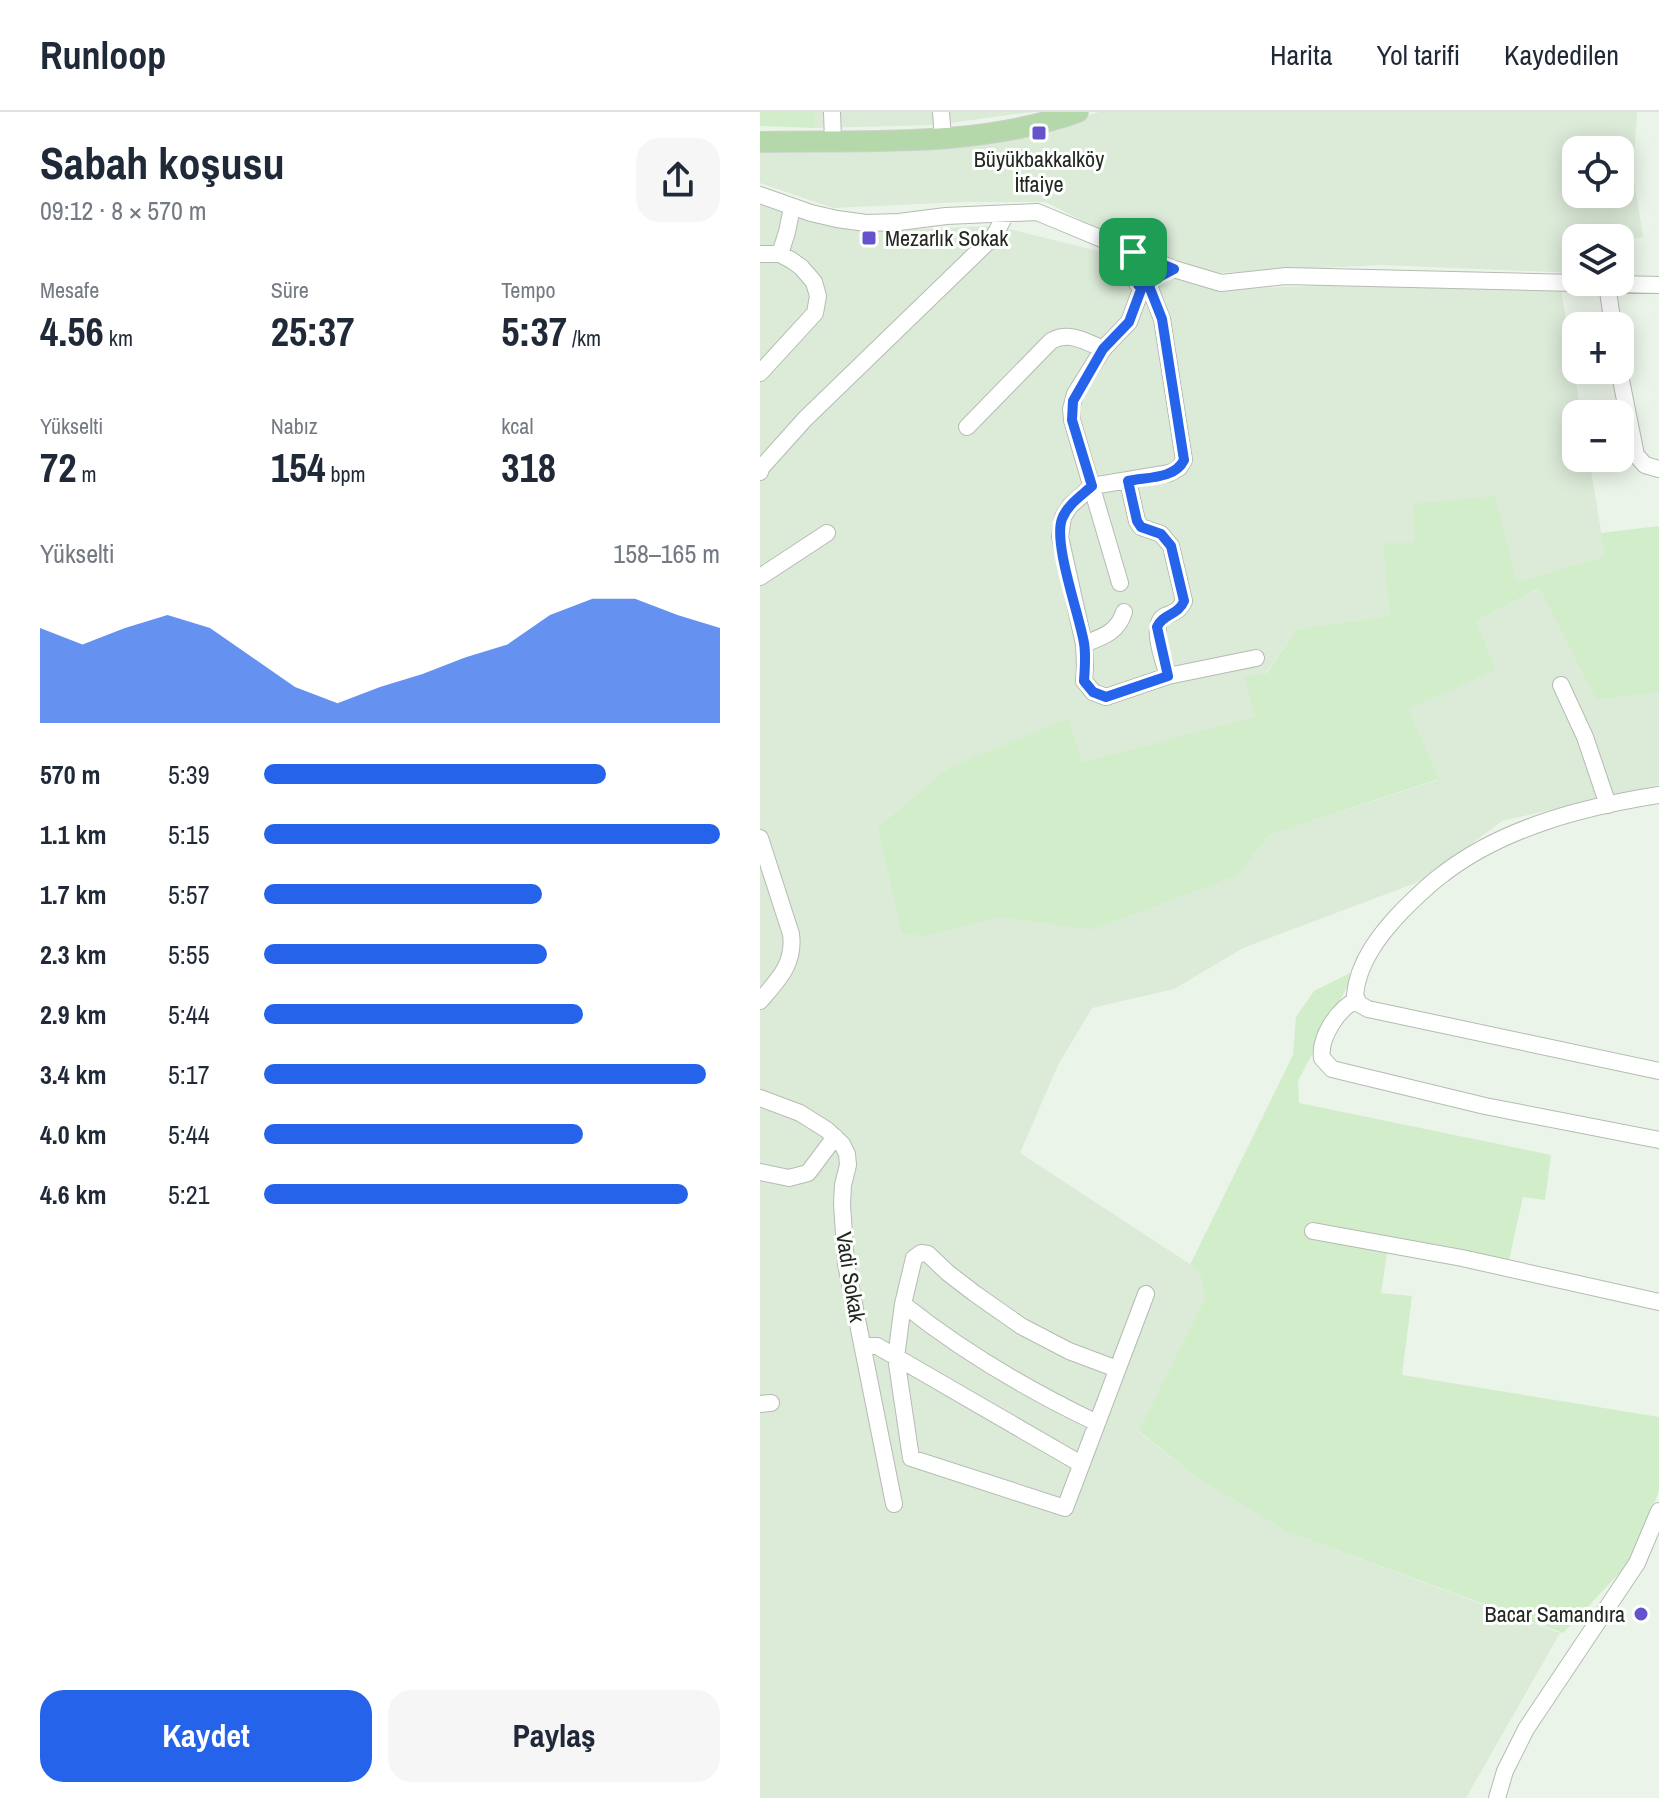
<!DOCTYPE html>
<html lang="tr">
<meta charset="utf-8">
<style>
:root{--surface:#fff;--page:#f6f6f7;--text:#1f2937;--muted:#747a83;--line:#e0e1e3;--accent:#2563eb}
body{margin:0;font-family:"Archivo Narrow",sans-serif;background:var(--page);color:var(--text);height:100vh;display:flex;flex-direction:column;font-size:30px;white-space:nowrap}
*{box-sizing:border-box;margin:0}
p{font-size:26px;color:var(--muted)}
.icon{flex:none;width:44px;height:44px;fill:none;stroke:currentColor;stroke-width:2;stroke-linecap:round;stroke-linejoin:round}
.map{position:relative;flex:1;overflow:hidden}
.side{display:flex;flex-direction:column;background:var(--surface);width:760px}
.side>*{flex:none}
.tools{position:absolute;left:802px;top:24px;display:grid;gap:16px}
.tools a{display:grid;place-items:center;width:72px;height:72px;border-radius:16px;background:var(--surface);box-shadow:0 4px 20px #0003;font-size:40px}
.pin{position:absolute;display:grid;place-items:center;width:68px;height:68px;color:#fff;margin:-34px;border-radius:16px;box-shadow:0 4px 12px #0006}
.round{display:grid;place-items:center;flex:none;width:84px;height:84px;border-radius:24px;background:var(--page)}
.head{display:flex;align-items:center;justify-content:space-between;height:136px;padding:0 40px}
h1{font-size:44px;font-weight:700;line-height:60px}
.metrics{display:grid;grid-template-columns:repeat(3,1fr);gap:12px;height:136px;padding:8px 40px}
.metrics div{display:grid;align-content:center}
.metrics b{font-size:40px;font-weight:700}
.metrics small{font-size:22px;font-weight:400}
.metrics p{font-size:22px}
.chart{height:224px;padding:16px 40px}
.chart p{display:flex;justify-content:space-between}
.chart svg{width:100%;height:144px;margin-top:8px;fill:var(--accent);opacity:.7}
.action{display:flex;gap:16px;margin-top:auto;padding:16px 40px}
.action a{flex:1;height:92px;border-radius:24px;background:var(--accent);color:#fff;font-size:32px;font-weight:700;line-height:92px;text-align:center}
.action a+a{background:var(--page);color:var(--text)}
ul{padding:0 40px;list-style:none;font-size:26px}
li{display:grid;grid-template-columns:128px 96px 1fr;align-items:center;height:60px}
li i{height:20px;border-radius:10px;background:var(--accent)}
header{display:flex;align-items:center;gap:48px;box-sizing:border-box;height:112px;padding:0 40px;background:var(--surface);border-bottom:2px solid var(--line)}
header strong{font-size:38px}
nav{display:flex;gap:44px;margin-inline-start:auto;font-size:28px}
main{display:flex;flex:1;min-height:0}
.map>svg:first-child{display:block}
.built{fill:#dcead8;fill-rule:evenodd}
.green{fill:#d1edca}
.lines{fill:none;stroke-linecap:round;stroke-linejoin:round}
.minor-casing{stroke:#b4bcb2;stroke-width:18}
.major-casing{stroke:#cfcfce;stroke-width:22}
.minor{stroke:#fff;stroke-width:16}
.major{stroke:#b4d8aa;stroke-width:20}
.route-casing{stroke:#fff;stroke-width:16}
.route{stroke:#2563eb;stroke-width:10}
.poi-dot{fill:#6653cc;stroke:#fdfffd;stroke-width:3}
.labels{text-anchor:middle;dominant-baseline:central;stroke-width:6;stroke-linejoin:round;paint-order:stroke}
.poi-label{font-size:22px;fill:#232622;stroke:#fdfffd}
.street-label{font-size:22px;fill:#232622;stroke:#fdfffd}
</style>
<header>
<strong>Runloop</strong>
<nav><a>Harita</a><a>Yol tarifi</a><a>Kaydedilen</a></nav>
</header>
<main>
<section class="side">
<div class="head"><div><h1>Sabah koşusu</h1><p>09:12 · 8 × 570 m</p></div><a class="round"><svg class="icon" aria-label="share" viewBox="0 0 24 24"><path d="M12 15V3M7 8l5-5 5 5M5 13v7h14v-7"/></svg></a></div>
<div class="metrics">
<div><p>Mesafe</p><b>4.56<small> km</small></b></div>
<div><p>Süre</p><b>25:37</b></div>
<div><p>Tempo</p><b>5:37<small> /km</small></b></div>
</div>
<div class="metrics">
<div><p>Yükselti</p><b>72<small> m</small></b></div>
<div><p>Nabız</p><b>154<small> bpm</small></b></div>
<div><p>kcal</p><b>318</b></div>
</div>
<div class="chart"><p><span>Yükselti</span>158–165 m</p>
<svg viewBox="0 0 160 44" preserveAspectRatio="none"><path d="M0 44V15L10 20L20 15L30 11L40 15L50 24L60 33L70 38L80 33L90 29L100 24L110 20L120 11L130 6L140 6L150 11L160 15V44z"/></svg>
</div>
<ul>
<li><b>570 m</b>5:39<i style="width:75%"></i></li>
<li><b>1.1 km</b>5:15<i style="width:100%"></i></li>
<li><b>1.7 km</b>5:57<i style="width:61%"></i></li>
<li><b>2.3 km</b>5:55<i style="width:62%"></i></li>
<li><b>2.9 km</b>5:44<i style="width:70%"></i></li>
<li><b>3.4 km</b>5:17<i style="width:97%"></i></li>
<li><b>4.0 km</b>5:44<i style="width:70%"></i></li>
<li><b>4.6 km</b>5:21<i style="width:93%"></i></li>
</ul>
<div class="action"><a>Kaydet</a><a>Paylaş</a></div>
</section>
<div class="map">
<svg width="899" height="1686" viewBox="0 0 899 1686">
<rect width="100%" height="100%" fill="#ebf4e9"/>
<path class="built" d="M55,0H272L174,13L55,16Z
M339,0H877L873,62L883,125L860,129V126H816V161L622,153L455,161L368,133L286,90H201L73,96L0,71V36L255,28ZM816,38H860V82H816Z
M0,90L93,119L237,114L334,138L457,177L557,174L801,177L821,302H816V346H829L845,444L757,470L655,431H624L630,504L537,517L506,561L496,605L322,650L307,607L166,824L239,805L332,818L478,763L509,723L678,668L647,597L736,558L716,509L781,476L836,588L899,580V673L742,709L706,736L693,757L483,836L414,877L332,896L298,953L260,1041L439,1158L445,1186L379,1320L440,1368L528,1420L800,1521L706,1686H0Z"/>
<path class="green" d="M0,0H55V16L0,14Z
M735,384L757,470L845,444L841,421L899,414V580L836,588L780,476L716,509L736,558L648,597L679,667L509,723L478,763L332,818L239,805L166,824L142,821L118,716L190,655L308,607L322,650L495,605L485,565L507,561L537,517L630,504L623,431H655L653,392Z
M596,858L538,969L539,991L791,1043L785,1088L763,1085L746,1161L628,1135L621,1181L652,1184L642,1263L899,1305V1379L871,1449L803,1521L528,1420L440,1368L379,1319L445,1186L439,1158L430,1153L533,943L536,905L554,879Z"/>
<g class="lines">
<defs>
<path id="minor" d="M72,0L73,29
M181,0L183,26
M0,83L51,101L77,107L106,111L139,110L186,104L277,100L414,157L461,171L526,164L899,173
M0,142H20L31,148L41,155L54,170L58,184L55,201L0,261
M20,142L27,120L32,95
M376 167a8 8 0 1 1 16 0a8 8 0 1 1-16 0Z
M847,172L853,214
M389,174L402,207L424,348L419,356L410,361L332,374L310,394L303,405L300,425L324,532L325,555L324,569L333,580L346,585L408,564L496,546
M859,258L876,343L885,353L899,357
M207,315L291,229C309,219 325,229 343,237
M0,360L1,356L45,307L234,124L246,102
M368,369L377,409L381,415L401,422L411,434L424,489C419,499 415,500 405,504C389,512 404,550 408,564
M0,465L67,421
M360,471L312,308L311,297L315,282L343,237L369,210L382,175
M324,532C343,525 358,520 364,500
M801,573L825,625L848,693
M899,683C824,695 744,715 683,762C668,773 655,786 642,799C620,822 598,850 595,883L599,892L608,897L899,959
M0,726L31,822C35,852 18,868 0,889
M597,888C578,896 559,926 562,946L572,957L725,994L899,1028
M0,986L40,1001L67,1018L82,1032L87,1042L88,1053L83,1073L82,1092L86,1152L134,1392
M0,1060L29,1066L48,1061L75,1025
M553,1119L702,1146L899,1190
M143,1192C203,1240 268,1278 337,1311
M103,1234H117L321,1352
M357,1257L309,1239L261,1214L214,1181L188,1161L168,1142L161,1141L154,1146L143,1192L136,1245L151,1346L305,1396L386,1182
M0,1292L11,1291
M737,1686L745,1659L766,1617L877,1451L899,1399"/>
<path id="major" d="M0,30C106,28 217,36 318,0"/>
</defs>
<use href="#minor" class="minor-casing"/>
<use href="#major" class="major-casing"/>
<use href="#minor" class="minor"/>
<use href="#major" class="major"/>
</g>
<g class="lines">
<defs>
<path id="route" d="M373,140L414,157L393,168L389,174L402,207L424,348C415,367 387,365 368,369L377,409L381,415L401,422L411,434L424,489C418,504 403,501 397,515L408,564L346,585L333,580L324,569C325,556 326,543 324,531C319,502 293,431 302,407C307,393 321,384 332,374L312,308L313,289L343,237L369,210L382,175L378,173L376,166L380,159Z"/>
</defs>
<use href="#route" class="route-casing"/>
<use href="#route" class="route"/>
</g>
<g class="poi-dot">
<rect x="271" y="13" width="16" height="16" rx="4"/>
<rect x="101" y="118" width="16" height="16" rx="4"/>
<circle cx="881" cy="1502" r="8"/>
</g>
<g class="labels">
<g class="poi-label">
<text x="279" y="47">Büyükbakkalköy<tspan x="279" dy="25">İtfaiye</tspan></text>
<text x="125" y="126" text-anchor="start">Mezarlık Sokak</text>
<text x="865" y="1502" text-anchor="end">Bacar Samandıra</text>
</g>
<g class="street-label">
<text transform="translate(91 1165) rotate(81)">Vadi Sokak</text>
</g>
</g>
</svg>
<div class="tools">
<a><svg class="icon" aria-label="locate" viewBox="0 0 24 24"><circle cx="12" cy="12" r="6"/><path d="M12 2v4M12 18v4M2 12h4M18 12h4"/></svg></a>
<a><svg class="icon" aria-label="layers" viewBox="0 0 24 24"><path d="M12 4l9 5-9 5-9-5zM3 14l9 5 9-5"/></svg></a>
<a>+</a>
<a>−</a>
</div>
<div class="pin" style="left:373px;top:140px;background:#1e9e55"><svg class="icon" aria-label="arrive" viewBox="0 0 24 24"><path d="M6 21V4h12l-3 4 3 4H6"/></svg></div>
</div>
</main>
